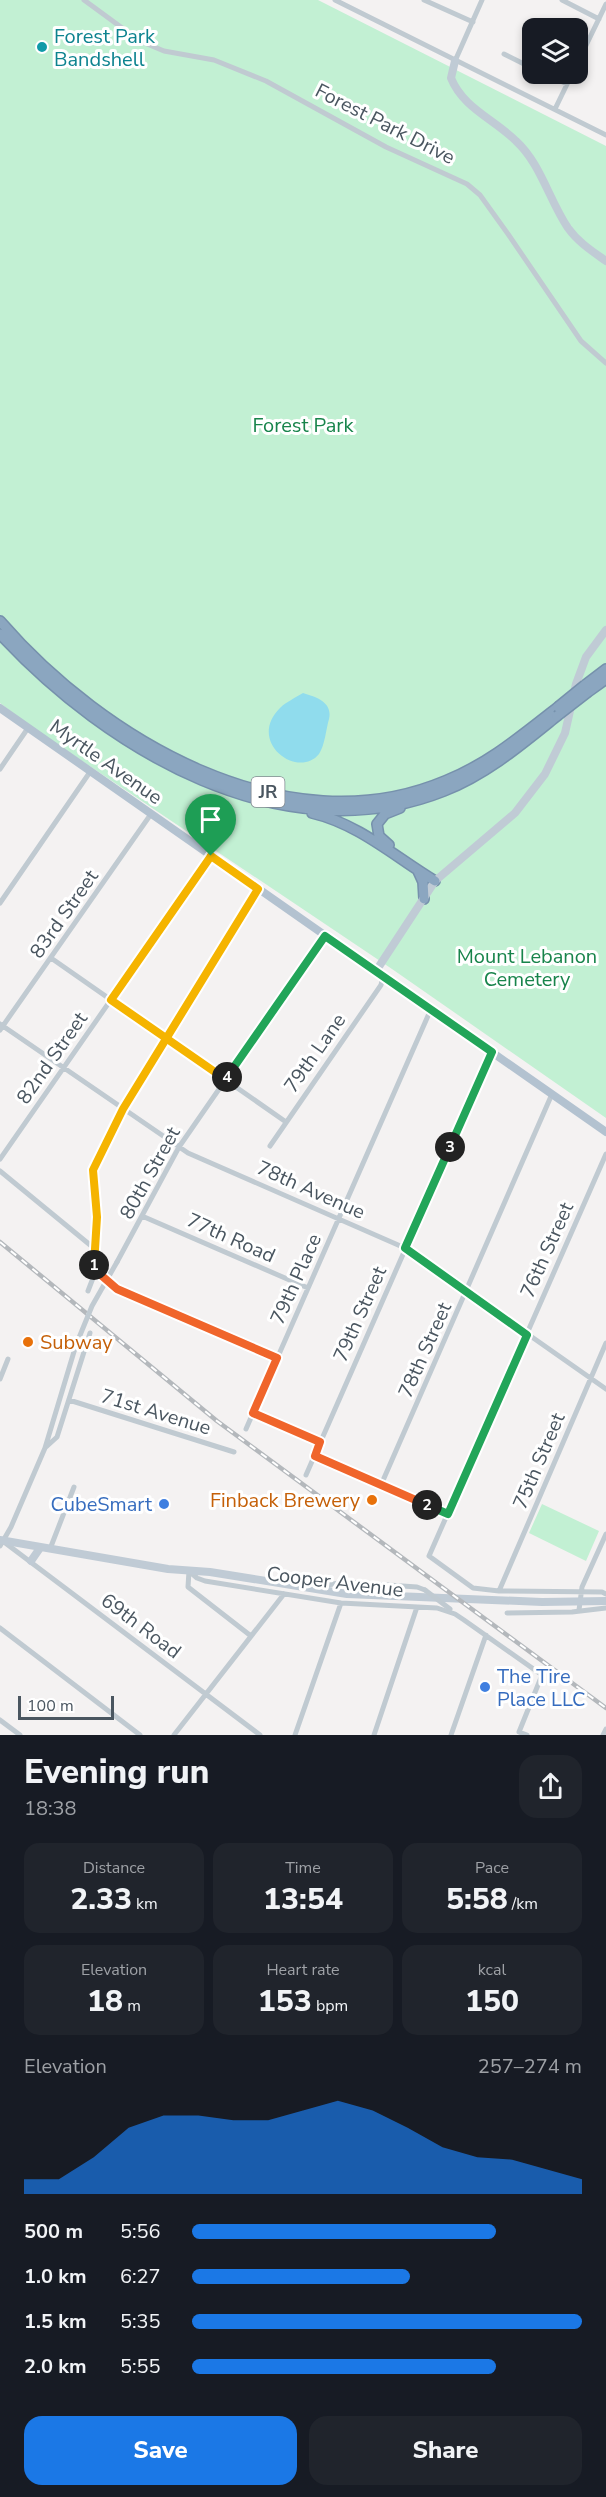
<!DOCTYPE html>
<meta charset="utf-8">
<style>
:root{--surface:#171b24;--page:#20242c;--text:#f1f3f6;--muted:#9ea1a6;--accent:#1b78e6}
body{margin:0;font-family:"Nunito Sans",sans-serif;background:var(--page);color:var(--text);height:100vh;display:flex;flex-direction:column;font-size:22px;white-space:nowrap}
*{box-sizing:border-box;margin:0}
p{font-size:20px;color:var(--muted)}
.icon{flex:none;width:33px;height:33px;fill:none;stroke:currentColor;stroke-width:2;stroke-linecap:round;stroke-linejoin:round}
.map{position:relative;height:1735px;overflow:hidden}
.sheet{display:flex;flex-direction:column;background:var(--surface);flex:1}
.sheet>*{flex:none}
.fabs{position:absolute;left:522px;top:18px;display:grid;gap:12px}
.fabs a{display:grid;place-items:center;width:66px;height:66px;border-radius:12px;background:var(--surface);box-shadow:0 3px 9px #0003;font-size:30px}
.scale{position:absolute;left:18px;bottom:15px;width:96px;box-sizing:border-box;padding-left:6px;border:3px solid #4a5660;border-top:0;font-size:16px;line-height:21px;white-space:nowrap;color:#4a5660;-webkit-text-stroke:4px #fff;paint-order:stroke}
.pin{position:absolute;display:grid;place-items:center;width:51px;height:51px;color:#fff;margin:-62px -26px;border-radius:50% 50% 50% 0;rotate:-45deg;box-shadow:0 0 6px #0007}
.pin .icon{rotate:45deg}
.km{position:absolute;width:30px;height:30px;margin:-15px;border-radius:50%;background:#222;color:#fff;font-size:16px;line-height:30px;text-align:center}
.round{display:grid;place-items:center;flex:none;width:63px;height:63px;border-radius:18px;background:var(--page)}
.overview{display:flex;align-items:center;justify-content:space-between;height:102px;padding:0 24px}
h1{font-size:33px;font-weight:800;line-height:45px}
.metrics{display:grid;grid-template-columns:repeat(3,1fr);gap:9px;height:102px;padding:6px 24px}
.metrics div{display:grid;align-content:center;border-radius:15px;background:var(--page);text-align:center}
.metrics b{font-size:30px;font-weight:800}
.metrics small{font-size:16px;font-weight:400}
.metrics p{font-size:16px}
.chart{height:168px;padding:12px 24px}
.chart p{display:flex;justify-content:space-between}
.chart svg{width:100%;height:108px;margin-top:6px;fill:var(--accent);opacity:.7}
.action{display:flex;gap:12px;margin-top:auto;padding:12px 24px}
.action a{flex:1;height:69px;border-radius:18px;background:var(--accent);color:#fff;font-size:24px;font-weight:800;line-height:69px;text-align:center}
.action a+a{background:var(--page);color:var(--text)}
ul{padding:0 24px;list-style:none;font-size:20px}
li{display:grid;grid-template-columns:96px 72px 1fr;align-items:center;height:45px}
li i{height:15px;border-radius:8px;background:var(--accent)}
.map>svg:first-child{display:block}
.green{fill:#c2f0d3}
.water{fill:#90dced}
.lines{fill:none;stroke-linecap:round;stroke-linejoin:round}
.highway-casing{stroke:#7691ac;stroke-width:12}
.street{stroke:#c0cad1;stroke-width:5}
.secondary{stroke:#c0cbd5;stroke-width:8}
.primary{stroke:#b3c2d0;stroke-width:8}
.highway{stroke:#8ba6c0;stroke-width:9}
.rail-casing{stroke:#b4b8bc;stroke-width:4.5}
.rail{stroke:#fff;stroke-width:2;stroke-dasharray:7;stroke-linecap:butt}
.highway-bridge-casing{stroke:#7691ac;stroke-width:12;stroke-linecap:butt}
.street-bridge{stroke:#c0cad1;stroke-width:5}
.highway-bridge{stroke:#8ba6c0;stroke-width:9}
.split-1-casing{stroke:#fff;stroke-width:12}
.split-2-casing{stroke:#fff;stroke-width:12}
.split-3-casing{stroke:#fff;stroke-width:12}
.split-4-casing{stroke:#fff;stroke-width:12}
.split-5-casing{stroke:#fff;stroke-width:12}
.split-1{stroke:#f5b400;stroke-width:8}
.split-2{stroke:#f0652b;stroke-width:8}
.split-3{stroke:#22a559;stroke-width:8}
.split-4{stroke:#22a559;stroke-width:8}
.split-5{stroke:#f5b400;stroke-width:8}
.culture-dot{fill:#0f9aa8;stroke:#fff;stroke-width:2}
.food-dot{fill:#e8710a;stroke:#fff;stroke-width:2}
.shop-dot{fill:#3f7fe0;stroke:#fff;stroke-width:2}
.labels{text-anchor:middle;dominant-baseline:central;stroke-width:6;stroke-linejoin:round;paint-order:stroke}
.shield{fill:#fff;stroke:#808990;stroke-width:1.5}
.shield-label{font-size:18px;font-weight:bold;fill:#4a5660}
.culture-label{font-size:20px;fill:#0d838f;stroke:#fff;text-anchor:start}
.street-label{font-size:20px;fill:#4a5660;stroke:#fff}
.park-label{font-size:20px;fill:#18844b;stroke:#fff}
.food-label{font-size:20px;fill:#c56008;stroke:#fff;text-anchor:start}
.shop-label{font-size:20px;fill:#366cbe;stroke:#fff;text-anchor:end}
</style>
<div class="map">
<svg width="606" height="1735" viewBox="0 0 606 1735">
<rect width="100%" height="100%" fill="#f4f2f2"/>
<path class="green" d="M0,0H318L606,146V1118L392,969L30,726L0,703Z
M542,1504L599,1531L586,1561L529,1533Z"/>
<path class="water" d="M303,693C316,697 333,702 329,719C326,729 325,745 319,754C298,780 246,742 280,708C286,702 295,698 303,693Z"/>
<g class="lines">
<defs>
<path id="highway" d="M0,621C103,740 286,848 445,781C488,764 522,735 558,707
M0,634C107,750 283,855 444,791C487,774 521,745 557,716
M585,685L606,669
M588,692L606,679
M312,813C359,824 395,857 435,881
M389,845L379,836L377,824L385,814L400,808
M418,871L423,882L424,899"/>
</defs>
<use href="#highway" class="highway-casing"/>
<path class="street" d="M84,0L140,41L164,51L214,60L266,81L386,147L467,184L480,195L508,234L581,341L606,363
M335,0L606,135
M424,0L473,22
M562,0L599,19
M504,54L532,68
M455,61L482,0
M578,62L606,4
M545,74L567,84
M555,109L572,74
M0,769L28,728
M0,903L90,772
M51,958L286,1122
M0,1024L188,1153L405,1248L606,1389
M0,1030L151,814
M270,1146L381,985L383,976
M606,1154L429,1556L473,1588L499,1591L602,1592L606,1594
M0,1159L211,856
M0,1171L95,1249
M142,1216L308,1288
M117,1262L179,1147L325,936
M94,1269L117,1289L277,1358
M88,1291L93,1278L97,1217L93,1170L123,1109L259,889
M0,1379L8,1359
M69,1400L234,1452
M253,1413L320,1442
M246,1429L431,1009
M46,1447L57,1437L90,1333
M315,1456L448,1514
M306,1475L492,1052
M381,1485L552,1094
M4,1542L260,1735
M0,1546L11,1527L45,1448L76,1345
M50,1549L74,1487
M189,1571L197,1578L205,1581L341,1603L437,1608L455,1614L464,1620L542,1675L519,1732L527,1735
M189,1571L188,1587L251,1636
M317,1587L344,1582L417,1587L425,1590
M499,1591L606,1343
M579,1610L582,1587L606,1534
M507,1613L572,1612L606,1608
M0,1628L140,1735
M0,1720L20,1735
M174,1735L284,1594
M295,1735L341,1603
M374,1735L417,1607
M451,1735L486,1635
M603,1735L606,1729"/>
<path class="secondary" d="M455,61L451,78C463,108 494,119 516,141C541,164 549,200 568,228C578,242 592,251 606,261
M376,971L435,881L515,813L545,774L565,733L576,684L586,657L606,630
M0,1540L168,1569L210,1572L347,1594L542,1602L606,1601
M31,1561L40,1548"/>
<path class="primary" d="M0,708L606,1132"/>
<use href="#highway" class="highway"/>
<defs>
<path id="rail" d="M0,1242L217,1421L606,1708"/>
</defs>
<use href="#rail" class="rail-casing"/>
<use href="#rail" class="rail"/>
<defs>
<path id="highway-bridge" d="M558,707L585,685
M557,716L588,692"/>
</defs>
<use href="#highway-bridge" class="highway-bridge-casing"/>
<path class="street-bridge" d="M76,1345L92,1306L117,1262
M425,1590L450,1609"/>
<use href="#highway-bridge" class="highway-bridge"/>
</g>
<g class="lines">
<defs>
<path id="split-1" d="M94,1265L97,1217L93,1170L123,1109L258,889L211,856"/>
<path id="split-2" d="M94,1265V1269L117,1289L277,1358L253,1413L320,1442L315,1456L427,1505"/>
<path id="split-3" d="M427,1505L448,1514L527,1335L405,1248L450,1147"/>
<path id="split-4" d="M227,1077L325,936L492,1052L450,1147"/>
<path id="split-5" d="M211,856L111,1000L225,1079L227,1077"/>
</defs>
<use href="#split-1" class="split-1-casing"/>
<use href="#split-2" class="split-2-casing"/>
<use href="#split-3" class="split-3-casing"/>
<use href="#split-4" class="split-4-casing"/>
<use href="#split-5" class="split-5-casing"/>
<use href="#split-1" class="split-1"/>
<use href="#split-2" class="split-2"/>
<use href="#split-3" class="split-3"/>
<use href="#split-4" class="split-4"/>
<use href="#split-5" class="split-5"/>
</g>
<circle class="culture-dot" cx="42" cy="47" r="6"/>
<g class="food-dot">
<circle cx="28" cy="1342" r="6"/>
<circle cx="372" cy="1500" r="6"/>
</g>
<g class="shop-dot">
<circle cx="164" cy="1504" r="6"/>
<circle cx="485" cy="1687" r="6"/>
</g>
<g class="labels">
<rect class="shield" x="251.5" y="777" width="33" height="30" rx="4.5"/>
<g class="shield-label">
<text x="268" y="792">JR</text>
</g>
<g class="culture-label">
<text x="54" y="36">Forest Park<tspan x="54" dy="23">Bandshell</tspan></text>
</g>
<g class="street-label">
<text transform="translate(385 124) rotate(27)">Forest Park Drive</text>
<text transform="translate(106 762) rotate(35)">Myrtle Avenue</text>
<text transform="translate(64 914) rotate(-55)">83rd Street</text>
<text transform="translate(315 1053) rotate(-55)">79th Lane</text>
<text transform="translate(52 1058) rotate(-55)">82nd Street</text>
<text transform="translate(150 1173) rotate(-61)">80th Street</text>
<text transform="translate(311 1190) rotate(24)">78th Avenue</text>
<text transform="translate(231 1238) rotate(24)">77th Road</text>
<text transform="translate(547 1250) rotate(-66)">76th Street</text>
<text transform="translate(296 1279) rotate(-66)">79th Place</text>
<text transform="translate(360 1314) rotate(-66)">79th Street</text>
<text transform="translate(425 1350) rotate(-66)">78th Street</text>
<text transform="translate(156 1412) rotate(17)">71st Avenue</text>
<text transform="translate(539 1461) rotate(-67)">75th Street</text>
<text transform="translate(335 1582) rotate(7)">Cooper Avenue</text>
<text transform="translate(141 1626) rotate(37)">69th Road</text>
</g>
<g class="park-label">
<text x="303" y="425">Forest Park</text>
<text x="527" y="956">Mount Lebanon<tspan x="527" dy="23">Cemetery</tspan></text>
</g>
<g class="food-label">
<text x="40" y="1342">Subway</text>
<text x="360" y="1500" text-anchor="end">Finback Brewery</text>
</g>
<g class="shop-label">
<text x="152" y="1504">CubeSmart</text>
<text x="497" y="1676" text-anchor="start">The Tire<tspan x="497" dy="23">Place LLC</tspan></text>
</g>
</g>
</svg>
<div class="fabs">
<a><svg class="icon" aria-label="layers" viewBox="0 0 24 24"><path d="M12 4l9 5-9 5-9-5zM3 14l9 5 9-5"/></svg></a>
</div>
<div class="scale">100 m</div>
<div class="pin" style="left:211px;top:856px;background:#1e9e55"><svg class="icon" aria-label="arrive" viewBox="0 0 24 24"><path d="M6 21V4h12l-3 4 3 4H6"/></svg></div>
<b class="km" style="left:94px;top:1265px">1</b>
<b class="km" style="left:427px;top:1505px">2</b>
<b class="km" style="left:450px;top:1147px">3</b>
<b class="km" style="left:227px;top:1077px">4</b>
</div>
<section class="sheet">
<div class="overview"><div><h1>Evening run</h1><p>18:38</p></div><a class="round"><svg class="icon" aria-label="share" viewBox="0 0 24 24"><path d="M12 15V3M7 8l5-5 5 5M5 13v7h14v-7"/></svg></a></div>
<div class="metrics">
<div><p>Distance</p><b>2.33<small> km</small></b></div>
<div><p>Time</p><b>13:54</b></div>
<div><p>Pace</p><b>5:58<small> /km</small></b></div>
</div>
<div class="metrics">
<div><p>Elevation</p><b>18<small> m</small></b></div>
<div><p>Heart rate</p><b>153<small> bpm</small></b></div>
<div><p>kcal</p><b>150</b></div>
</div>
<div class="chart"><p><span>Elevation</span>257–274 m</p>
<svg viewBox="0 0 160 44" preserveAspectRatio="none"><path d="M0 44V38L10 38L20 29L30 17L40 12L50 12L60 14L70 14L80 10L90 6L100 10L110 17L120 25L130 29L140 30L150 34L160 38V44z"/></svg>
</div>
<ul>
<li><b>500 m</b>5:56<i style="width:78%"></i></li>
<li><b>1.0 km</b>6:27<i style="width:56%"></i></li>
<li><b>1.5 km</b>5:35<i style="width:100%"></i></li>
<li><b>2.0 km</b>5:55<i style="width:78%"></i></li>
</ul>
<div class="action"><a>Save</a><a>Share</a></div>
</section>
